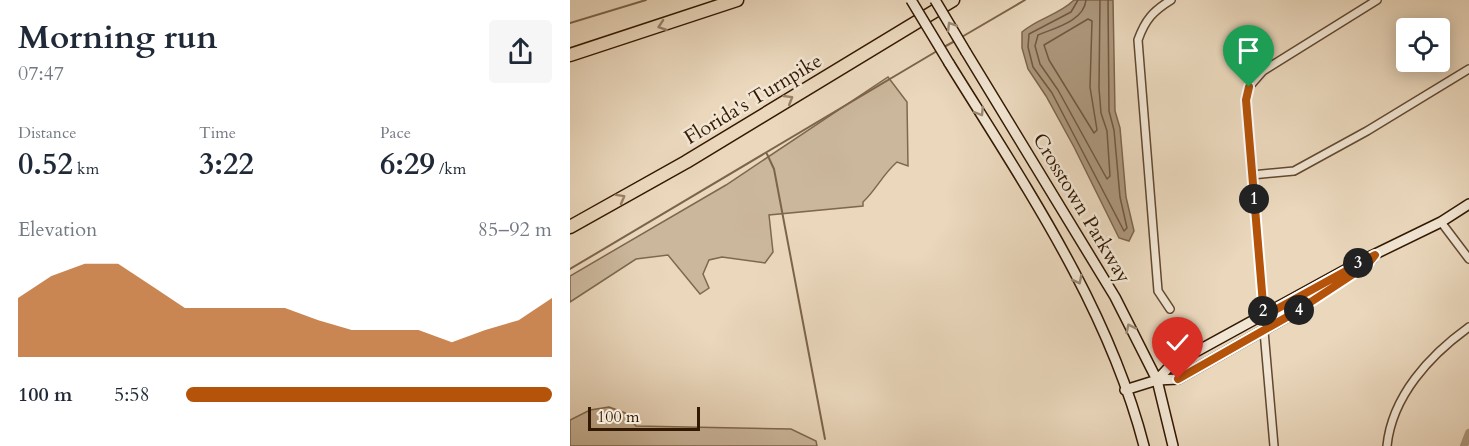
<!DOCTYPE html>
<meta charset="utf-8">
<style>
:root{--surface:#fff;--page:#f6f6f7;--text:#1f2937;--muted:#747a83;--accent:#b45309}
body{margin:0;font-family:Cardo,serif;background:var(--page);color:var(--text);height:100vh;display:flex;flex-direction:column;font-size:22px;white-space:nowrap}
*{box-sizing:border-box;margin:0}
p{font-size:20px;color:var(--muted)}
.icon{flex:none;width:33px;height:33px;fill:none;stroke:currentColor;stroke-width:2;stroke-linecap:round;stroke-linejoin:round}
.map{position:relative;flex:1;overflow:hidden}
.details{display:flex;flex-direction:column;background:var(--surface);width:570px}
.details>*{flex:none}
.fabs{position:absolute;left:826px;top:18px;display:grid;gap:12px}
.fabs a{display:grid;place-items:center;width:54px;height:54px;border-radius:6px;background:var(--surface);box-shadow:0 3px 15px #0003;font-size:30px}
.scale{position:absolute;left:18px;bottom:15px;width:112px;box-sizing:border-box;padding-left:6px;border:3px solid #331800;border-top:0;font-size:16px;line-height:21px;white-space:nowrap;color:#331800;-webkit-text-stroke:4px #f1e5d3;paint-order:stroke}
.pin{position:absolute;display:grid;place-items:center;width:51px;height:51px;color:#fff;margin:-62px -26px;border-radius:50% 50% 50% 0;rotate:-45deg;box-shadow:0 0 6px #0007}
.pin .icon{rotate:45deg}
.km{position:absolute;width:30px;height:30px;margin:-15px;border-radius:50%;background:#222;color:#fff;font-size:16px;line-height:30px;text-align:center}
.round{display:grid;place-items:center;flex:none;width:63px;height:63px;border-radius:6px;background:var(--page)}
.headline{display:flex;align-items:center;justify-content:space-between;height:102px;padding:0 18px}
h1{font-size:33px;font-weight:800;line-height:45px}
.figures{display:grid;grid-template-columns:repeat(3,1fr);gap:9px;height:102px;padding:6px 18px}
.figures div{display:grid;align-content:center}
.figures b{font-size:30px;font-weight:800}
.figures small{font-size:16px;font-weight:400}
.figures p{font-size:16px}
.chart{height:168px;padding:12px 18px}
.chart p{display:flex;justify-content:space-between}
.chart svg{width:100%;height:108px;margin-top:6px;fill:var(--accent);opacity:.7}
ul{padding:0 18px;list-style:none;font-size:20px}
li{display:grid;grid-template-columns:96px 72px 1fr;align-items:center;height:45px}
li i{height:15px;border-radius:8px;background:var(--accent)}
main{display:flex;flex:1;min-height:0}
.map>svg:first-child{display:block}
.green{fill:#cbb79c;stroke:#7f684e;stroke-width:1.5}
.water{fill:#ac967c;stroke:#7c644a;stroke-width:1.5}
.lines{fill:none;stroke-linecap:round;stroke-linejoin:round}
.shore{stroke:#70573e;stroke-width:1.5}
.stream{stroke:#7c644a;stroke-width:2}
.canal{stroke:#ac967c;stroke-width:8}
.street-casing{stroke:#61482f;stroke-width:10}
.secondary-casing{stroke:#331800;stroke-width:12}
.highway-casing{stroke:#331800;stroke-width:15}
.street{stroke:#f1e5d3;stroke-width:7}
.secondary{stroke:#f1e5d3;stroke-width:9}
.highway{stroke:#ead7bc;stroke-width:12}
.secondary-bridge-casing{stroke:#331800;stroke-width:12;stroke-linecap:butt}
.secondary-bridge{stroke:#f1e5d3;stroke-width:9}
.oneway{stroke:#988167}
.oneway2{stroke:#9c8974}
.route-casing{stroke:#fff;stroke-width:12}
.route{stroke:#b45309;stroke-width:8}
.labels{text-anchor:middle;dominant-baseline:central;stroke-width:5;stroke-linejoin:round;paint-order:stroke}
.street-label{font-size:20px;fill:#331800;stroke:#f1e5d3}
</style>
<main>
<section class="details">
<div class="headline"><div><h1>Morning run</h1><p>07:47</p></div><a class="round"><svg class="icon" aria-label="share" viewBox="0 0 24 24"><path d="M12 15V3M7 8l5-5 5 5M5 13v7h14v-7"/></svg></a></div>
<div class="figures">
<div><p>Distance</p><b>0.52<small> km</small></b></div>
<div><p>Time</p><b>3:22</b></div>
<div><p>Pace</p><b>6:29<small> /km</small></b></div>
</div>
<div class="chart"><p><span>Elevation</span>85–92 m</p>
<svg viewBox="0 0 160 44" preserveAspectRatio="none"><path d="M0 44V20L10 11L20 6L30 6L40 15L50 24L60 24L70 24L80 24L90 29L100 33L110 33L120 33L130 38L140 33L150 29L160 20V44z"/></svg>
</div>
<ul>
<li><b>100 m</b>5:58<i style="width:100%"></i></li>
</ul>
</section>
<div class="map">
<svg width="899" height="446" viewBox="0 0 899 446">
<rect width="100%" height="100%" fill="#ead7bc"/>
<filter id="stains"><feTurbulence type="fractalNoise" baseFrequency=".00333" numOctaves="4"/><feColorMatrix values="0 0 0 0 .2 0 0 0 0 .09 0 0 0 0 .02 0 0 0 .5 -.17"/></filter>
<radialGradient id="worn" r=".72"><stop offset=".6" stop-color="#630" stop-opacity="0"/><stop offset="1" stop-color="#630" stop-opacity=".3"/></radialGradient>
<path class="green" d="M318,77L337,102L338,166L327,162C313,174 306,190 293,202V206L199,215L203,252L195,263L152,257L139,260L133,274L139,288L130,294L98,255L66,259L0,302V276L156,185Z
M39,407L55,413L66,426L221,429L246,441L247,446H0V420L20,410Z"/>
<path class="water" d="M504,0H543L545,111L550,128L556,197L564,231L559,241L549,238L504,147L476,96L458,69L452,48V32C468,18 489,15 504,0Z"/>
<g class="lines">
<path class="shore" d="M508,0L501,12L459,34L458,47L463,67L482,93L554,231L557,228L550,197L544,130L539,111L538,0
M516,0C514,21 485,28 468,35L465,46L470,64L488,90L537,179L540,176L537,131L531,113L529,88L530,0
M518,19L522,21L520,87L527,130L524,133L479,60L474,45Z"/>
<path class="stream" d="M0,23L76,0
M390,38L455,0
M372,48L385,41
M197,154L204,169L255,439
M0,269L367,51"/>
<path class="canal" d="M894,446L899,433"/>
<defs>
<path id="street" d="M682,175L724,171L797,131L899,69
M871,222L899,259
M600,309L588,291L568,40C575,20 583,11 601,0
M694,316L676,100L679,87L693,71L807,0
M694,331L704,446
M817,446C822,396 860,355 899,327"/>
<path id="secondary" d="M396,52L545,297L587,380L603,446
M379,63C454,184 538,306 574,446
M587,380L600,366L795,259L871,222L899,204
M555,390L587,380L608,379L724,313L802,259"/>
<path id="highway" d="M0,55L167,0
M0,227L116,162L383,0"/>
</defs>
<use href="#street" class="street-casing"/>
<use href="#secondary" class="secondary-casing"/>
<use href="#highway" class="highway-casing"/>
<use href="#street" class="street"/>
<use href="#secondary" class="secondary"/>
<use href="#highway" class="highway"/>
<defs>
<path id="secondary-bridge" d="M341,0L379,63
M365,0L396,52"/>
</defs>
<use href="#secondary-bridge" class="secondary-bridge-casing"/>
<use href="#secondary-bridge" class="secondary-bridge"/>
</g>
<defs><path id="oneway-chevron" d="M-2-3.5L2.5 0L-2 3.5" fill="none" stroke-width="1.6" stroke-linecap="round" stroke-linejoin="round" transform="scale(1.5)"/></defs>
<g class="oneway">
<use href="#oneway-chevron" transform="translate(92 26) rotate(161)"/>
<use href="#oneway-chevron" transform="translate(219 99) rotate(-31)"/>
<use href="#oneway-chevron" transform="translate(51 198) rotate(-29)"/>
</g>
<g class="oneway2">
<use href="#oneway-chevron" transform="translate(381 26) rotate(-121)"/>
<use href="#oneway-chevron" transform="translate(410 112) rotate(58)"/>
<use href="#oneway-chevron" transform="translate(508 280) rotate(63)"/>
<use href="#oneway-chevron" transform="translate(560 328) rotate(-116)"/>
</g>
<g class="lines">
<defs>
<path id="route" d="M608,379L724,313L797,265L805,255L694,316L676,100L679,87"/>
</defs>
<use href="#route" class="route-casing"/>
<use href="#route" class="route"/>
</g>
<g class="labels">
<g class="street-label">
<text transform="translate(183 99) rotate(-31)">Florida's Turnpike</text>
<text transform="translate(512 208) rotate(59)">Crosstown Parkway</text>
</g>
</g>
<rect width="100%" height="100%" filter="url(#stains)"/>
<rect width="100%" height="100%" fill="url(#worn)"/>
</svg>
<div class="fabs">
<a><svg class="icon" aria-label="locate" viewBox="0 0 24 24"><circle cx="12" cy="12" r="6"/><path d="M12 2v4M12 18v4M2 12h4M18 12h4"/></svg></a>
</div>
<div class="scale">100 m</div>
<div class="pin" style="left:679px;top:87px;background:#1e9e55"><svg class="icon" aria-label="arrive" viewBox="0 0 24 24"><path d="M6 21V4h12l-3 4 3 4H6"/></svg></div>
<div class="pin" style="left:608px;top:379px;background:#d93025"><svg class="icon" aria-label="check" viewBox="0 0 24 24"><path d="M5 12l5 5 9-10"/></svg></div>
<b class="km" style="left:684px;top:199px">1</b>
<b class="km" style="left:693px;top:311px">2</b>
<b class="km" style="left:788px;top:263px">3</b>
<b class="km" style="left:729px;top:310px">4</b>
</div>
</main>
